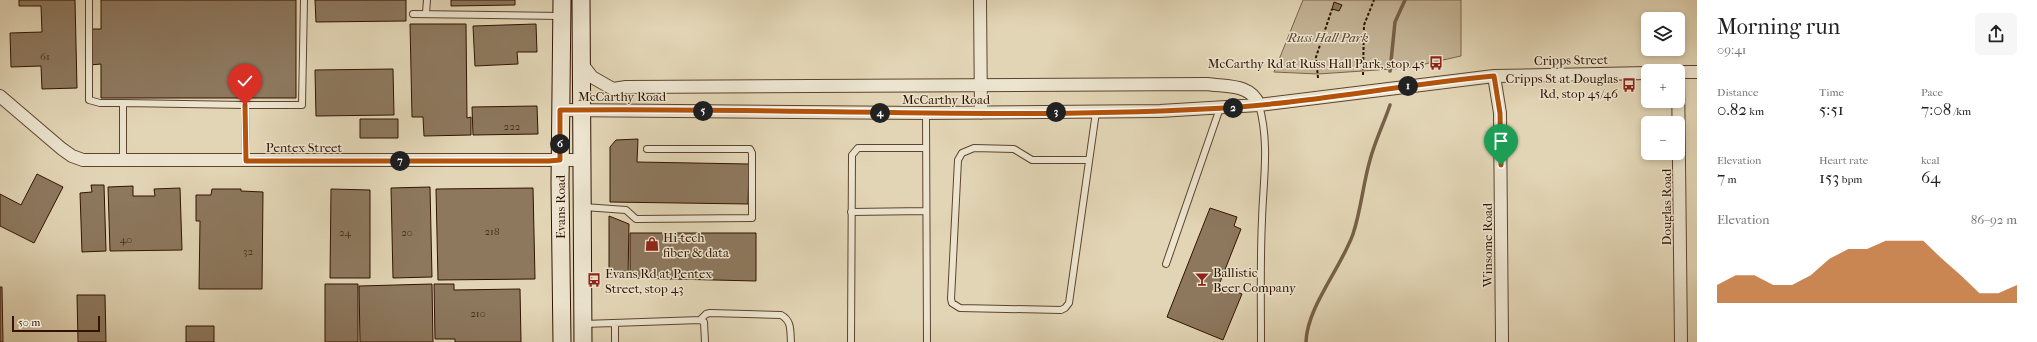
<!DOCTYPE html>
<meta charset="utf-8">
<style>
:root{--surface:#fff;--page:#f6f6f6;--text:#222;--muted:#767676;--accent:#b45309}
body{margin:0;font-family:"IM FELL French Canon",serif;background:var(--page);color:var(--text);height:100vh;display:flex;flex-direction:column;font-size:15px;white-space:nowrap}
*{box-sizing:border-box;margin:0}
p{font-size:13px;color:var(--muted)}
.icon{flex:none;width:22px;height:22px;fill:none;stroke:currentColor;stroke-width:2;stroke-linecap:round;stroke-linejoin:round}
.map{position:relative;flex:1;overflow:hidden}
.panel{display:flex;flex-direction:column;background:var(--surface);width:340px}
.panel>*{flex:none}
.buttons{position:absolute;left:1641px;top:12px;display:grid;gap:8px}
.buttons a{display:grid;place-items:center;width:44px;height:44px;border-radius:6px;background:var(--surface);box-shadow:0 2px 6px #0003;font-size:20px}
.scale{position:absolute;left:12px;bottom:10px;width:88px;box-sizing:border-box;padding-left:4px;border:2px solid #311300;border-top:0;font-size:11px;line-height:14px;white-space:nowrap;color:#311300;-webkit-text-stroke:3px #ece4cf;paint-order:stroke}
.pin{position:absolute;display:grid;place-items:center;width:34px;height:34px;color:#fff;margin:-41px -17px;border-radius:50% 50% 50% 0;rotate:-45deg;box-shadow:0 0 4px #0007}
.pin .icon{rotate:45deg}
.km{position:absolute;width:20px;height:20px;margin:-10px;border-radius:50%;background:#222;color:#fff;font-size:11px;line-height:20px;text-align:center}
.round{display:grid;place-items:center;flex:none;width:42px;height:42px;border-radius:6px;background:var(--page)}
.head{display:flex;align-items:center;justify-content:space-between;height:68px;padding:0 20px}
h1{font-size:22px;font-weight:600;line-height:30px}
.stats{display:grid;grid-template-columns:repeat(3,1fr);gap:6px;height:68px;padding:4px 20px}
.stats div{display:grid;align-content:center}
.stats b{font-size:17px;font-weight:600}
.stats small{font-size:11px;font-weight:400}
.stats p{font-size:11px}
.chart{height:112px;padding:8px 20px}
.chart p{display:flex;justify-content:space-between}
.chart svg{width:100%;height:72px;margin-top:4px;fill:var(--accent);opacity:.7}
main{display:flex;flex:1;min-height:0}
.map>svg:first-child{display:block}
.green{fill:#c4b496;stroke:#7a644b}
.lines{fill:none;stroke-linecap:round;stroke-linejoin:round}
.stream{stroke:#776047;stroke-width:3.5}
.building{fill:#8d785e;stroke:#311300}
.service-casing{stroke:#5d442d;stroke-width:8}
.minor-casing{stroke:#5d442d;stroke-width:14}
.secondary-casing{stroke:#311300;stroke-width:19}
.path{stroke:#311300;stroke-width:2;stroke-dasharray:3 2;stroke-linecap:butt}
.service{stroke:#ece4cf;stroke-width:6}
.minor{stroke:#ece4cf;stroke-width:12}
.secondary{stroke:#ece4cf;stroke-width:17}
.route-casing{stroke:#fff;stroke-width:8}
.route{stroke:#b45309;stroke-width:5}
.labels{text-anchor:middle;dominant-baseline:central;stroke-width:3;stroke-linejoin:round;paint-order:stroke}
.number-label{font-size:11px;fill:#482c18}
.park-label{font-size:13px;font-style:italic;fill:#5d432d;stroke:#ece4cf}
.street-label{font-size:13px;fill:#311300;stroke:#ece4cf}
.poi-label{font-size:13px;fill:#311300;stroke:#ece4cf;text-anchor:start}
</style>
<main>
<div class="map">
<svg width="1697" height="342" viewBox="0 0 1697 342">
<rect width="100%" height="100%" fill="#e2d5b5"/>
<filter id="stains"><feTurbulence type="fractalNoise" baseFrequency=".005" numOctaves="4"/><feColorMatrix values="0 0 0 0 .2 0 0 0 0 .09 0 0 0 0 .02 0 0 0 .5 -.17"/></filter>
<radialGradient id="worn" r=".72"><stop offset=".6" stop-color="#630" stop-opacity="0"/><stop offset="1" stop-color="#630" stop-opacity=".3"/></radialGradient>
<path class="green" d="M1303,0H1461V56L1407,68L1318,74L1274,72Z"/>
<g class="lines">
<path class="stream" d="M1390,71L1395,22L1405,0
M1306,342C1307,307 1341,268 1353,234C1361,210 1363,184 1370,160C1375,141 1384,123 1390,105"/>
</g>
<path class="building" d="M19,0H75L77,88L42,89L41,66L11,67L10,33L42,32L41,6H19Z
M101,0H296V98H101V64L90,65V29H101Z
M315,0H406V21L316,22Z
M451,0H515V5L451,6Z
M1334,2L1342,5L1339,11L1332,9Z
M410,24H466L467,118L471,117V135L424,136L423,117H412Z
M536,24L537,52H517L518,64L475,66L473,26Z
M393,69L394,115L316,116L315,70Z
M537,106L538,134L473,135L472,107Z
M360,119H398V138H360Z
M638,139L637,162L749,164L748,204L610,202V147L616,140Z
M37,174L63,187L34,243L0,226V194L21,205Z
M91,185H104L106,251L82,252L80,193L92,192Z
M133,186V196H155L154,189L180,188L182,250L110,251L108,187Z
M430,187L432,277L393,278L391,188Z
M533,188L535,279L438,280L436,189Z
M212,189H241V191L263,192L262,289H199L200,221H196V195H211Z
M331,189L370,190V278H330Z
M1210,208L1237,217L1234,226L1241,229L1219,285L1242,294L1223,340L1167,317Z
M609,216L629,224L628,278L609,277Z
M630,233H756V281L630,278Z
M325,284H358V342H325Z
M432,284L433,342H360L359,286Z
M434,284H454V290L520,289L521,342H455V339H435Z
M0,287H2L3,342H0Z
M77,295H105L106,342H78Z
M186,326H214V342H186Z"/>
<g class="lines">
<defs>
<path id="service" d="M89,0V100L100,103H123V161
M426,13L427,0
M413,14L561,16
M123,103L245,105
M1259,105C1270,144 1263,181 1262,220C1260,261 1261,301 1261,342
M926,113L927,342
M1088,160H1032L1014,149L974,148L962,153L958,160L951,299L952,303L960,308L1061,310L1065,308L1069,303L1096,112
M246,161L245,105H302L304,0
M584,207L626,210L636,219L752,218V153L750,149H647
M851,212L926,211
M1166,264L1220,108
M700,320L706,314L710,313L781,315C792,321 790,330 791,342
M615,323V342
M584,324L700,320L704,322L705,342
M851,342L852,155L858,148H926"/>
<path id="minor" d="M980,0L981,113
M582,64L592,77L613,89L626,87L1207,84C1228,87 1251,84 1259,105
M1678,72L1681,342
M1678,72H1697
M1494,76L1500,113L1502,342
M0,96L62,149L72,156L83,160H582
M560,110L926,113L1160,111L1259,105L1494,76L1648,73"/>
<path id="secondary" d="M562,0L560,183L562,342
M581,0L583,342"/>
</defs>
<use href="#service" class="service-casing"/>
<use href="#minor" class="minor-casing"/>
<use href="#secondary" class="secondary-casing"/>
<path class="path" d="M1363,75L1364,25L1374,0
M1318,78L1316,57L1332,9"/>
<use href="#service" class="service"/>
<use href="#minor" class="minor"/>
<use href="#secondary" class="secondary"/>
</g>
<g class="lines">
<defs>
<path id="route" d="M245,105L246,161H549L560,160V110C775,107 990,120 1204,109C1301,105 1397,85 1494,76L1500,113L1501,165"/>
</defs>
<use href="#route" class="route-casing"/>
<use href="#route" class="route"/>
</g>
<defs>
<symbol id="bus-bare" viewBox="-9 -9 18 18"><path d="M-5-6H5V4H4V6H2V4H-2V6H-4V4H-5ZM-3.5-4V0h7V-4ZM-3.5 1.2v1.5H-2V1.2ZM2 1.2v1.5H3.5V1.2Z" fill="#8f2418" stroke="#ece4cf" stroke-width="2.5" paint-order="stroke"/></symbol>
<symbol id="shop-bare" viewBox="-9 -9 18 18"><path d="M-5-2.5h2.3a2.7 3.5 0 0 1 5.4 0H5L5.5 6h-11ZM-1.5-2.5h3a1.5 2.3 0 0 0-3 0Z" fill="#8f2418" stroke="#ece4cf" stroke-width="2.5" paint-order="stroke"/></symbol>
<symbol id="bar-bare" viewBox="-9 -9 18 18"><path d="M-6-5H6L.8 .8V4.5H3.5V6h-7V4.5H-.8V.8Z" fill="#8f2418" stroke="#ece4cf" stroke-width="2.5" paint-order="stroke"/></symbol>
</defs>
<g fill-rule="evenodd">
<use href="#bus-bare" x="1426" y="53" width="20" height="20"/>
<use href="#bus-bare" x="1619" y="75" width="20" height="20"/>
<use href="#shop-bare" x="642" y="234" width="20" height="20"/>
<use href="#bar-bare" x="1192" y="269" width="20" height="20"/>
<use href="#bus-bare" x="584" y="270" width="20" height="20"/>
</g>
<g class="labels">
<g class="number-label">
<text x="45" y="56">61</text>
<text x="512" y="126">222</text>
<text x="492" y="231">218</text>
<text x="345" y="232">24</text>
<text x="407" y="232">20</text>
<text x="126" y="239">40</text>
<text x="248" y="251">32</text>
<text x="478" y="313">210</text>
</g>
<g class="park-label">
<text x="1328" y="37">Russ Hall Park</text>
</g>
<g class="street-label">
<text transform="translate(1571 60) rotate(-1)">Cripps Street</text>
<text x="622" y="96">McCarthy Road</text>
<text x="946" y="99">McCarthy Road</text>
<text x="304" y="147">Pentex Street</text>
<text transform="translate(560 207) rotate(-90)">Evans Road</text>
<text transform="translate(1666 207) rotate(-90)">Douglas Road</text>
<text transform="translate(1487 245) rotate(-90)">Winsome Road</text>
</g>
<g class="poi-label">
<text x="1425" y="63" text-anchor="end">McCarthy Rd at Russ Hall Park, stop 45</text>
<text x="1618" y="78" text-anchor="end">Cripps St at Douglas<tspan x="1618" dy="15">Rd, stop 45/46</tspan></text>
<text x="663" y="237">Hi-tech<tspan x="663" dy="15">fiber &amp; data</tspan></text>
<text x="1213" y="272">Ballistic<tspan x="1213" dy="15">Beer Company</tspan></text>
<text x="605" y="273">Evans Rd at Pentex<tspan x="605" dy="15">Street, stop 43</tspan></text>
</g>
</g>
<rect width="100%" height="100%" filter="url(#stains)"/>
<rect width="100%" height="100%" fill="url(#worn)"/>
</svg>
<div class="buttons">
<a><svg class="icon" aria-label="layers" viewBox="0 0 24 24"><path d="M12 4l9 5-9 5-9-5zM3 14l9 5 9-5"/></svg></a>
<a>+</a>
<a>−</a>
</div>
<div class="scale">50 m</div>
<div class="pin" style="left:1501px;top:165px;background:#1e9e55"><svg class="icon" aria-label="arrive" viewBox="0 0 24 24"><path d="M6 21V4h12l-3 4 3 4H6"/></svg></div>
<div class="pin" style="left:245px;top:105px;background:#d93025"><svg class="icon" aria-label="check" viewBox="0 0 24 24"><path d="M5 12l5 5 9-10"/></svg></div>
<b class="km" style="left:1408px;top:86px">1</b>
<b class="km" style="left:1233px;top:108px">2</b>
<b class="km" style="left:1056px;top:112px">3</b>
<b class="km" style="left:880px;top:113px">4</b>
<b class="km" style="left:703px;top:111px">5</b>
<b class="km" style="left:560px;top:144px">6</b>
<b class="km" style="left:400px;top:161px">7</b>
</div>
<section class="panel">
<div class="head"><div><h1>Morning run</h1><p>09:41</p></div><a class="round"><svg class="icon" aria-label="share" viewBox="0 0 24 24"><path d="M12 15V3M7 8l5-5 5 5M5 13v7h14v-7"/></svg></a></div>
<div class="stats">
<div><p>Distance</p><b>0.82<small> km</small></b></div>
<div><p>Time</p><b>5:51</b></div>
<div><p>Pace</p><b>7:08<small> /km</small></b></div>
</div>
<div class="stats">
<div><p>Elevation</p><b>7<small> m</small></b></div>
<div><p>Heart rate</p><b>153<small> bpm</small></b></div>
<div><p>kcal</p><b>64</b></div>
</div>
<div class="chart"><p><span>Elevation</span>86–92 m</p>
<svg viewBox="0 0 160 44" preserveAspectRatio="none"><path d="M0 44V33L10 27L20 27L30 33L40 33L50 27L60 17L70 11L80 11L90 6L100 6L110 6L120 17L130 27L140 38L150 38L160 33V44z"/></svg>
</div>
</section>
</main>
